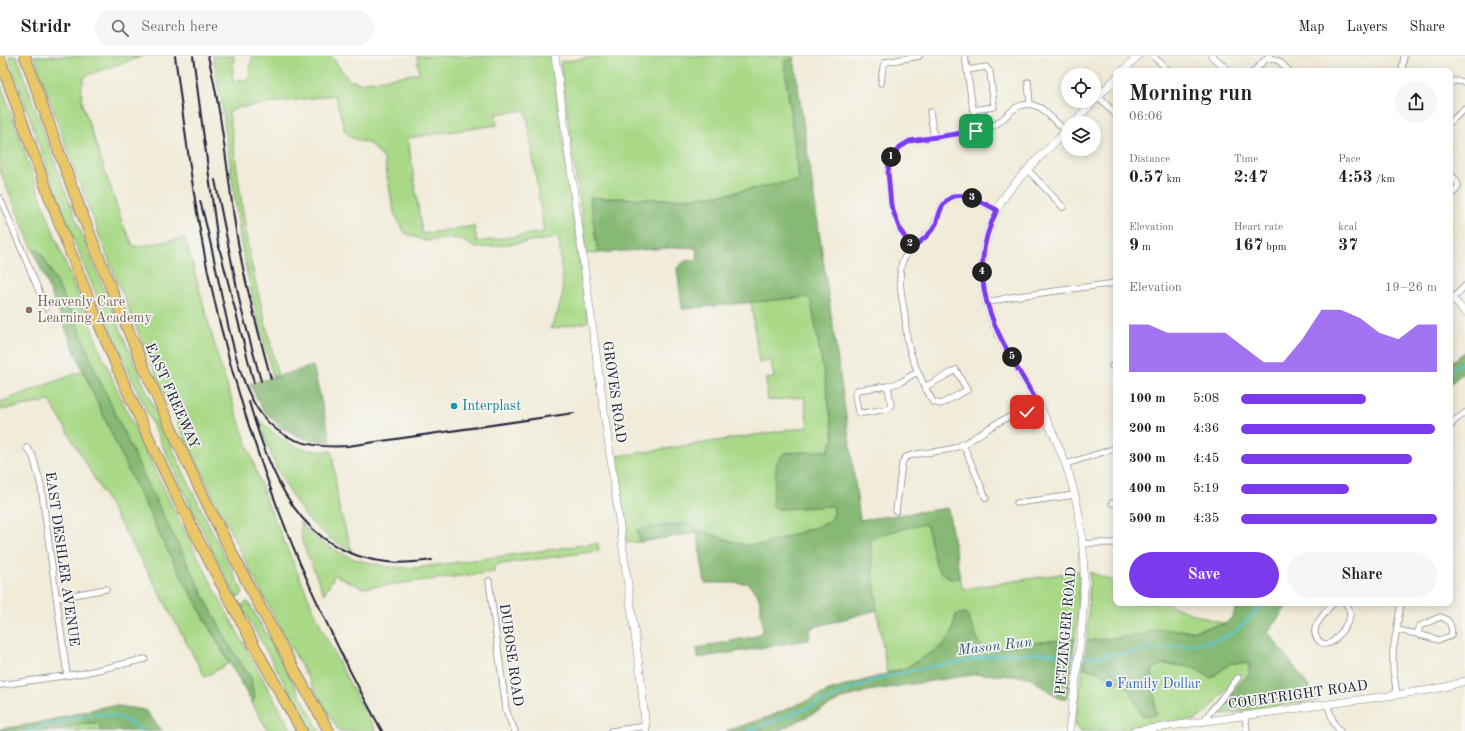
<!DOCTYPE html>
<meta charset="utf-8">
<style>
:root{--surface:#fff;--page:#f6f6f6;--text:#202124;--muted:#757577;--line:#e0e0e0;--accent:#7c3aed}
body{margin:0;font-family:"Old Standard TT",serif;background:var(--page);color:var(--text);height:100vh;display:flex;flex-direction:column;font-size:15px;white-space:nowrap}
*{box-sizing:border-box;margin:0}
p{font-size:13px;color:var(--muted)}
.icon{flex:none;width:22px;height:22px;fill:none;stroke:currentColor;stroke-width:2;stroke-linecap:round;stroke-linejoin:round}
.map{position:relative;flex:1;overflow:hidden}
.panel{position:absolute;left:1113px;top:12px;width:340px;height:538px;display:flex;flex-direction:column;background:var(--surface);border-radius:8px;box-shadow:0 2px 10px #0003}
.panel>*{flex:none}
.controls{position:absolute;left:1061px;top:12px;display:grid;gap:8px}
.controls a{display:grid;place-items:center;width:40px;height:40px;border-radius:50%;background:var(--surface);box-shadow:0 2px 10px #0003;font-size:20px}
.pin{position:absolute;display:grid;place-items:center;width:34px;height:34px;color:#fff;margin:-17px;border-radius:8px;box-shadow:0 2px 6px #0006}
.km{position:absolute;width:20px;height:20px;margin:-10px;border-radius:50%;background:#222;color:#fff;font-size:11px;line-height:20px;text-align:center}
.round{display:grid;place-items:center;flex:none;width:42px;height:42px;border-radius:21px;background:var(--page)}
.head{display:flex;align-items:center;justify-content:space-between;height:68px;padding:0 16px}
h1{font-size:22px;font-weight:700;line-height:30px}
.figures{display:grid;grid-template-columns:repeat(3,1fr);gap:6px;height:68px;padding:4px 16px}
.figures div{display:grid;align-content:center}
.figures b{font-size:17px;font-weight:700}
.figures small{font-size:11px;font-weight:400}
.figures p{font-size:11px}
.chart{height:112px;padding:8px 16px}
.chart p{display:flex;justify-content:space-between}
.chart svg{width:100%;height:72px;margin-top:4px;fill:var(--accent);opacity:.7}
.button{display:flex;gap:8px;margin-top:auto;padding:8px 16px}
.button a{flex:1;height:46px;border-radius:24px;background:var(--accent);color:#fff;font-size:16px;font-weight:700;line-height:46px;text-align:center}
.button a+a{background:var(--page);color:var(--text)}
ul{padding:0 16px;list-style:none;font-size:13px}
li{display:grid;grid-template-columns:64px 48px 1fr;align-items:center;height:30px}
li i{height:10px;border-radius:5px;background:var(--accent)}
header{display:flex;align-items:center;gap:24px;box-sizing:border-box;height:56px;padding:0 20px;background:var(--surface);border-bottom:1px solid var(--line)}
header strong{font-size:19px}
nav{display:flex;gap:22px;margin-inline-start:auto;font-size:14px}
.search{width:280px;height:36px;background:var(--page);display:flex;align-items:center;gap:10px;box-sizing:border-box;padding:0 14px;border-radius:22px;color:var(--muted);font-size:15px}
.map>svg:first-child{display:block}
.green{fill:#a9d987;stroke:#667e61;fill-rule:evenodd}
.forest{fill:#86b974;stroke:#546e58}
.lines{fill:none;stroke-linecap:round;stroke-linejoin:round}
.stream{stroke:#5cc8d6;stroke-width:2}
.minor-casing{stroke:#8a868a;stroke-width:7}
.tertiary-casing{stroke:#8a868a;stroke-width:8}
.motorway-casing{stroke:#8a868a;stroke-width:12}
.minor{stroke:#fff;stroke-width:5.5}
.tertiary{stroke:#fff;stroke-width:7}
.motorway{stroke:#e9c769;stroke-width:10}
.rail{stroke:#22223b;stroke-width:2}
.route-casing{stroke:#fff;stroke-width:8}
.route{stroke:#7c3aed;stroke-width:5}
.education-dot{fill:#8d6e63;stroke:#f6f6f2;stroke-width:1.5}
.culture-dot{fill:#0f9aa8;stroke:#f6f6f2;stroke-width:1.5}
.shop-dot{fill:#3f7fe0;stroke:#f6f6f2;stroke-width:1.5}
.labels{text-anchor:middle;dominant-baseline:central;stroke-width:3.5;stroke-linejoin:round;paint-order:stroke}
.education-label{font-size:14px;fill:#785e54;stroke:#f6f6f2;text-anchor:start}
.street-label{font-size:14px;fill:#22223b;stroke:#f6f6f2}
.culture-label{font-size:14px;fill:#0d838f;stroke:#f6f6f2;text-anchor:start}
.shop-label{font-size:14px;fill:#366cbe;stroke:#f6f6f2;text-anchor:start}
.water-label{font-size:15px;font-style:italic;fill:#365c71;stroke:#f6f6f2}
</style>
<header>
<strong>Stridr</strong>
<div class="search"><svg class="icon" aria-label="search" viewBox="0 0 24 24"><circle cx="10" cy="10" r="6"/><path d="M15 15l6 6"/></svg>Search here</div>
<nav><a>Map</a><a>Layers</a><a>Share</a></nav>
</header>
<div class="map">
<svg width="1465" height="675" viewBox="0 0 1465 675">
<rect width="100%" height="100%" fill="#f6f6f2"/>
<filter id="ink" filterUnits="userSpaceOnUse"><feTurbulence type="fractalNoise" baseFrequency=".025" numOctaves="2"/><feDisplacementMap in="SourceGraphic" scale="8" xChannelSelector="R" yChannelSelector="G"/><feConvolveMatrix kernelMatrix="1 2 1 2 8 2 1 2 1" color-interpolation-filters="sRGB"/></filter>
<filter id="wash" filterUnits="userSpaceOnUse"><feTurbulence type="fractalNoise" baseFrequency=".012" numOctaves="4" result="noise"/><feDisplacementMap in="SourceGraphic" scale="16" xChannelSelector="R" yChannelSelector="G"/><feGaussianBlur stdDeviation="0.9" result="paint"/><feColorMatrix in="noise" values="0 0 0 0 0 0 0 0 0 0 0 0 0 0 0 0 0 1.4 0 .05"/><feComposite in="paint" operator="in"/></filter>
<g filter="url(#wash)">
<rect width="100%" height="100%" fill="#f1ebd8"/>
<path class="green" d="M8,0H17C80,184 153,364 243,536L241,540L236,541C175,421 119,299 70,174C48,117 29,58 8,0Z
M34,0H143L85,20L81,33L83,50L123,169L133,189L137,191L185,182L222,315L266,444L323,575L345,619L376,675H339C291,595 248,512 207,428C187,386 166,343 148,300C106,201 69,101 34,0Z
M213,0H234L232,25L249,23L252,0H331L349,24L361,27L419,17L417,0H551L588,266L550,273L558,256L563,236L559,182L477,192L457,182L425,185L405,177L394,157L384,103L370,88L350,81L345,75L335,39L236,52L229,57L249,198L278,320L273,321L254,248L241,187L222,49ZM526,54L544,176L477,186L474,170L422,178L408,82L497,69L496,58Z
M598,0H794V3L784,5L799,124L726,138L678,143L590,142L598,197L587,198L560,6Z
M0,26C35,128 72,231 116,331C169,448 228,563 292,675H268L252,647L255,642L252,632L251,622L232,594L213,558L151,435L95,314L76,265L43,200L37,193L33,194L0,115Z
M807,241L811,245L826,330L834,383L828,395L784,397L778,453L834,450V458L830,466L763,489H744L707,477L686,467L637,475L640,486L626,487L615,406L618,400L808,371L804,341L768,345L766,323L774,322L771,304L759,307L751,246Z
M83,315L129,416L169,498L229,607L205,621L152,523L50,345L0,354V346Z
M257,362C282,385 296,397 332,395L339,452L352,495L329,482L305,460L292,440L277,413Z
M300,466L315,482L335,494L354,503L388,511L415,512L598,487L599,495L494,509V516L362,532L335,519L324,538L302,486Z
M923,468L927,470L937,512L950,523L960,522L963,533L1080,515L1078,551L1075,583L1049,585L991,593L980,589L966,557L956,559L951,579L942,590L906,612L887,617L877,554L870,483L878,479Z
M1090,516L1116,526V547H1166L1187,556L1225,568L1191,575L1158,573L1141,579L1087,585Z
M246,546L249,547L320,675H311L242,551L243,549Z
M1231,607H1248L1250,617L1224,648L1312,635L1319,644L1216,659L1215,655L1242,620L1239,618L1208,655L1195,664L1105,675H1079L1075,668L1083,611L1105,619L1129,632L1156,659L1152,613L1163,608L1192,611L1211,622Z
M83,667H98L100,670L101,675H55Z"/>
<path class="forest" d="M794,3L851,395L860,464L948,452L960,522L950,523L937,512L927,470L923,468L878,479L870,484L877,554L811,572L809,584L698,602L697,592L756,580L763,575L760,546L757,537L747,527H705L697,477L640,486L637,474L686,467L707,477L744,489H763L830,466L834,458V450L778,453L772,449L777,406L784,397L828,395L834,383L826,330L811,245L807,241L682,253L677,212L685,205L698,203L696,192L682,191L598,197L590,142L678,143L726,138L799,124L784,5Z
M37,193L43,200L76,265L95,314L151,435L213,558L232,594L251,622L252,632L255,642L252,647L169,498L129,416L83,315L33,194Z
M1465,296V315L1450,328V307Z
M313,310L331,386L305,383L280,371L263,354L250,328Z
M1238,547H1289L1268,576L1312,635L1223,648L1250,617L1248,607H1231L1211,622L1192,611L1163,608L1152,613L1156,659L1142,660L1129,632L1105,619L1083,611L1087,585L1141,579L1158,573L1191,575L1225,568L1233,560Z
M966,557L980,589L991,593L1049,585L1075,583L1067,643H1060L1029,621L977,618L868,635L842,643L778,675H726L771,660L829,635L906,612L942,590L951,579L956,559Z
M107,650H118L145,654L163,675H101L100,670L97,667H83L55,675H0V673L34,668Z"/>
<g class="lines">
<path class="stream" d="M1450,316L1465,304
M1081,600L1089,601L1184,590L1219,583L1234,577L1265,547
M28,675C53,668 90,654 115,660C125,663 134,669 142,675
M749,675L825,645L858,630L879,622L930,611L998,599L1040,597L1077,600"/>
</g>
</g>
<g filter="url(#ink)">
<g class="lines">
<defs>
<path id="minor" d="M965,0L967,14
M1153,0L1169,15
M1268,1L1279,5L1289,15
M986,11L990,16L994,51L973,54L967,14Z
M1254,15L1269,0
M1402,15L1404,0
M1028,26L1030,48L1041,52L1066,75
M881,27L883,11L886,6L919,0
M1450,28L1454,25L1465,26
M1099,41L1116,59
M973,54L976,75
M930,56L934,81
M1450,66L1465,53
M1028,114L1063,151
M1450,117C1458,126 1463,131 1450,139
M0,142L46,252
M912,192L900,174L891,149L888,116L889,108L892,100L900,91L910,85L978,75C985,72 994,71 999,66C1011,57 1013,49 1030,48
M1452,243L1465,230
M986,247L1011,241L1116,227
M1112,310L1116,309
M956,314L967,334L941,348L933,346L925,331Z
M888,330L891,349L888,353L863,357L858,356L855,339L857,334Z
M888,330L901,326L917,316
M925,331C919,318 912,305 909,291C906,281 906,271 905,261C903,245 898,228 901,212C901,209 903,203 905,201C912,189 925,183 933,172C937,166 938,159 941,152C954,128 979,146 997,154
M1450,371L1454,365L1465,357
M963,388L986,442
M27,392L33,400L41,430L67,619
M1066,408L1116,392
M1017,447L1075,439
M1112,447L1116,446
M896,455L902,407L906,401C921,395 939,397 954,392C972,386 987,371 1005,363C1016,358 1027,356 1039,349
M1084,488L1097,487H1116
M489,525L506,653L509,662L515,675
M57,542L106,533
M1335,547L1332,548C1327,555 1319,563 1316,570C1312,579 1320,591 1330,587C1336,585 1351,564 1350,558C1350,553 1348,550 1345,547
M1440,561C1450,563 1453,571 1451,580L1439,584L1417,578L1420,570Z
M1397,574L1417,578
M0,629L84,617L145,603
M1397,639L1393,613V595L1401,547
M1327,648L1334,667L1340,675
M1245,660L1247,675
M1203,665L1238,622
M611,675L646,670"/>
<path id="tertiary" d="M555,0L640,616L646,675
M1212,0L1228,15
M1123,15L1138,0
M1073,67L1116,22
M1068,73C1048,94 1022,116 1005,140C995,154 989,171 985,188C971,252 1013,302 1042,355C1056,382 1068,410 1075,440C1094,519 1079,596 1069,675
M1450,240L1465,256
M1134,675L1423,635L1445,631L1465,625"/>
<path id="motorway" d="M25,0C60,101 97,201 139,300C194,429 259,553 329,675
M0,3C44,129 90,255 146,376C193,478 246,577 302,675"/>
</defs>
<use href="#minor" class="minor-casing"/>
<use href="#tertiary" class="tertiary-casing"/>
<use href="#motorway" class="motorway-casing"/>
<use href="#minor" class="minor"/>
<use href="#tertiary" class="tertiary"/>
<use href="#motorway" class="motorway"/>
<path class="rail" d="M175,0C185,72 193,144 208,216C242,377 302,531 382,675
M193,0L218,187L254,327
M208,0C222,57 227,116 236,175C244,225 258,274 271,323
M215,124L241,252L261,325
M200,145C212,187 219,231 229,273C246,343 262,396 348,390L574,357
M249,346C271,420 299,497 387,506C402,508 417,506 432,504"/>
</g>
</g>
<g class="lines" filter="url(#ink)">
<defs>
<path id="route" d="M976,75L910,85L900,91L892,100L889,108L888,116L891,149L900,174L912,192C921,185 931,178 936,168C939,161 939,154 944,148C957,129 982,147 997,154C959,230 1002,285 1039,349L1027,356"/>
</defs>
<use href="#route" class="route-casing"/>
<use href="#route" class="route"/>
</g>
<circle class="education-dot" cx="29" cy="254" r="4"/>
<circle class="culture-dot" cx="454" cy="350" r="4"/>
<circle class="shop-dot" cx="1109" cy="628" r="4"/>
<g class="labels">
<g class="education-label">
<text x="37" y="246">Heavenly Care<tspan x="37" dy="16">Learning Academy</tspan></text>
</g>
<g class="street-label">
<text transform="translate(614 336) rotate(82)">GROVES ROAD</text>
<text transform="translate(172 340) rotate(66)">EAST FREEWAY</text>
<text transform="translate(62 503) rotate(82)">EAST DESHLER AVENUE</text>
<text transform="translate(1066 575) rotate(-85)">PETZINGER ROAD</text>
<text transform="translate(511 599) rotate(82)">DUBOSE ROAD</text>
<text transform="translate(1298 639) rotate(-8)">COURTRIGHT ROAD</text>
</g>
<g class="culture-label">
<text x="462" y="350">Interplast</text>
</g>
<g class="shop-label">
<text x="1117" y="628">Family Dollar</text>
</g>
<g class="water-label">
<text transform="translate(995 591) rotate(-7)">Mason Run</text>
</g>
</g>
</svg>
<div class="controls">
<a><svg class="icon" aria-label="locate" viewBox="0 0 24 24"><circle cx="12" cy="12" r="6"/><path d="M12 2v4M12 18v4M2 12h4M18 12h4"/></svg></a>
<a><svg class="icon" aria-label="layers" viewBox="0 0 24 24"><path d="M12 4l9 5-9 5-9-5zM3 14l9 5 9-5"/></svg></a>
</div>
<div class="pin" style="left:976px;top:75px;background:#1e9e55"><svg class="icon" aria-label="arrive" viewBox="0 0 24 24"><path d="M6 21V4h12l-3 4 3 4H6"/></svg></div>
<div class="pin" style="left:1027px;top:356px;background:#d93025"><svg class="icon" aria-label="check" viewBox="0 0 24 24"><path d="M5 12l5 5 9-10"/></svg></div>
<b class="km" style="left:891px;top:101px">1</b>
<b class="km" style="left:910px;top:188px">2</b>
<b class="km" style="left:972px;top:142px">3</b>
<b class="km" style="left:982px;top:216px">4</b>
<b class="km" style="left:1012px;top:301px">5</b>
<section class="panel">
<div class="head"><div><h1>Morning run</h1><p>06:06</p></div><a class="round"><svg class="icon" aria-label="share" viewBox="0 0 24 24"><path d="M12 15V3M7 8l5-5 5 5M5 13v7h14v-7"/></svg></a></div>
<div class="figures">
<div><p>Distance</p><b>0.57<small> km</small></b></div>
<div><p>Time</p><b>2:47</b></div>
<div><p>Pace</p><b>4:53<small> /km</small></b></div>
</div>
<div class="figures">
<div><p>Elevation</p><b>9<small> m</small></b></div>
<div><p>Heart rate</p><b>167<small> bpm</small></b></div>
<div><p>kcal</p><b>37</b></div>
</div>
<div class="chart"><p><span>Elevation</span>19–26 m</p>
<svg viewBox="0 0 160 44" preserveAspectRatio="none"><path d="M0 44V15L10 15L20 20L30 20L40 20L50 20L60 29L70 38L80 38L90 24L100 6L110 6L120 11L130 20L140 24L150 15L160 15V44z"/></svg>
</div>
<ul>
<li><b>100 m</b>5:08<i style="width:64%"></i></li>
<li><b>200 m</b>4:36<i style="width:99%"></i></li>
<li><b>300 m</b>4:45<i style="width:87%"></i></li>
<li><b>400 m</b>5:19<i style="width:55%"></i></li>
<li><b>500 m</b>4:35<i style="width:100%"></i></li>
</ul>
<div class="button"><a>Save</a><a>Share</a></div>
</section>
</div>
